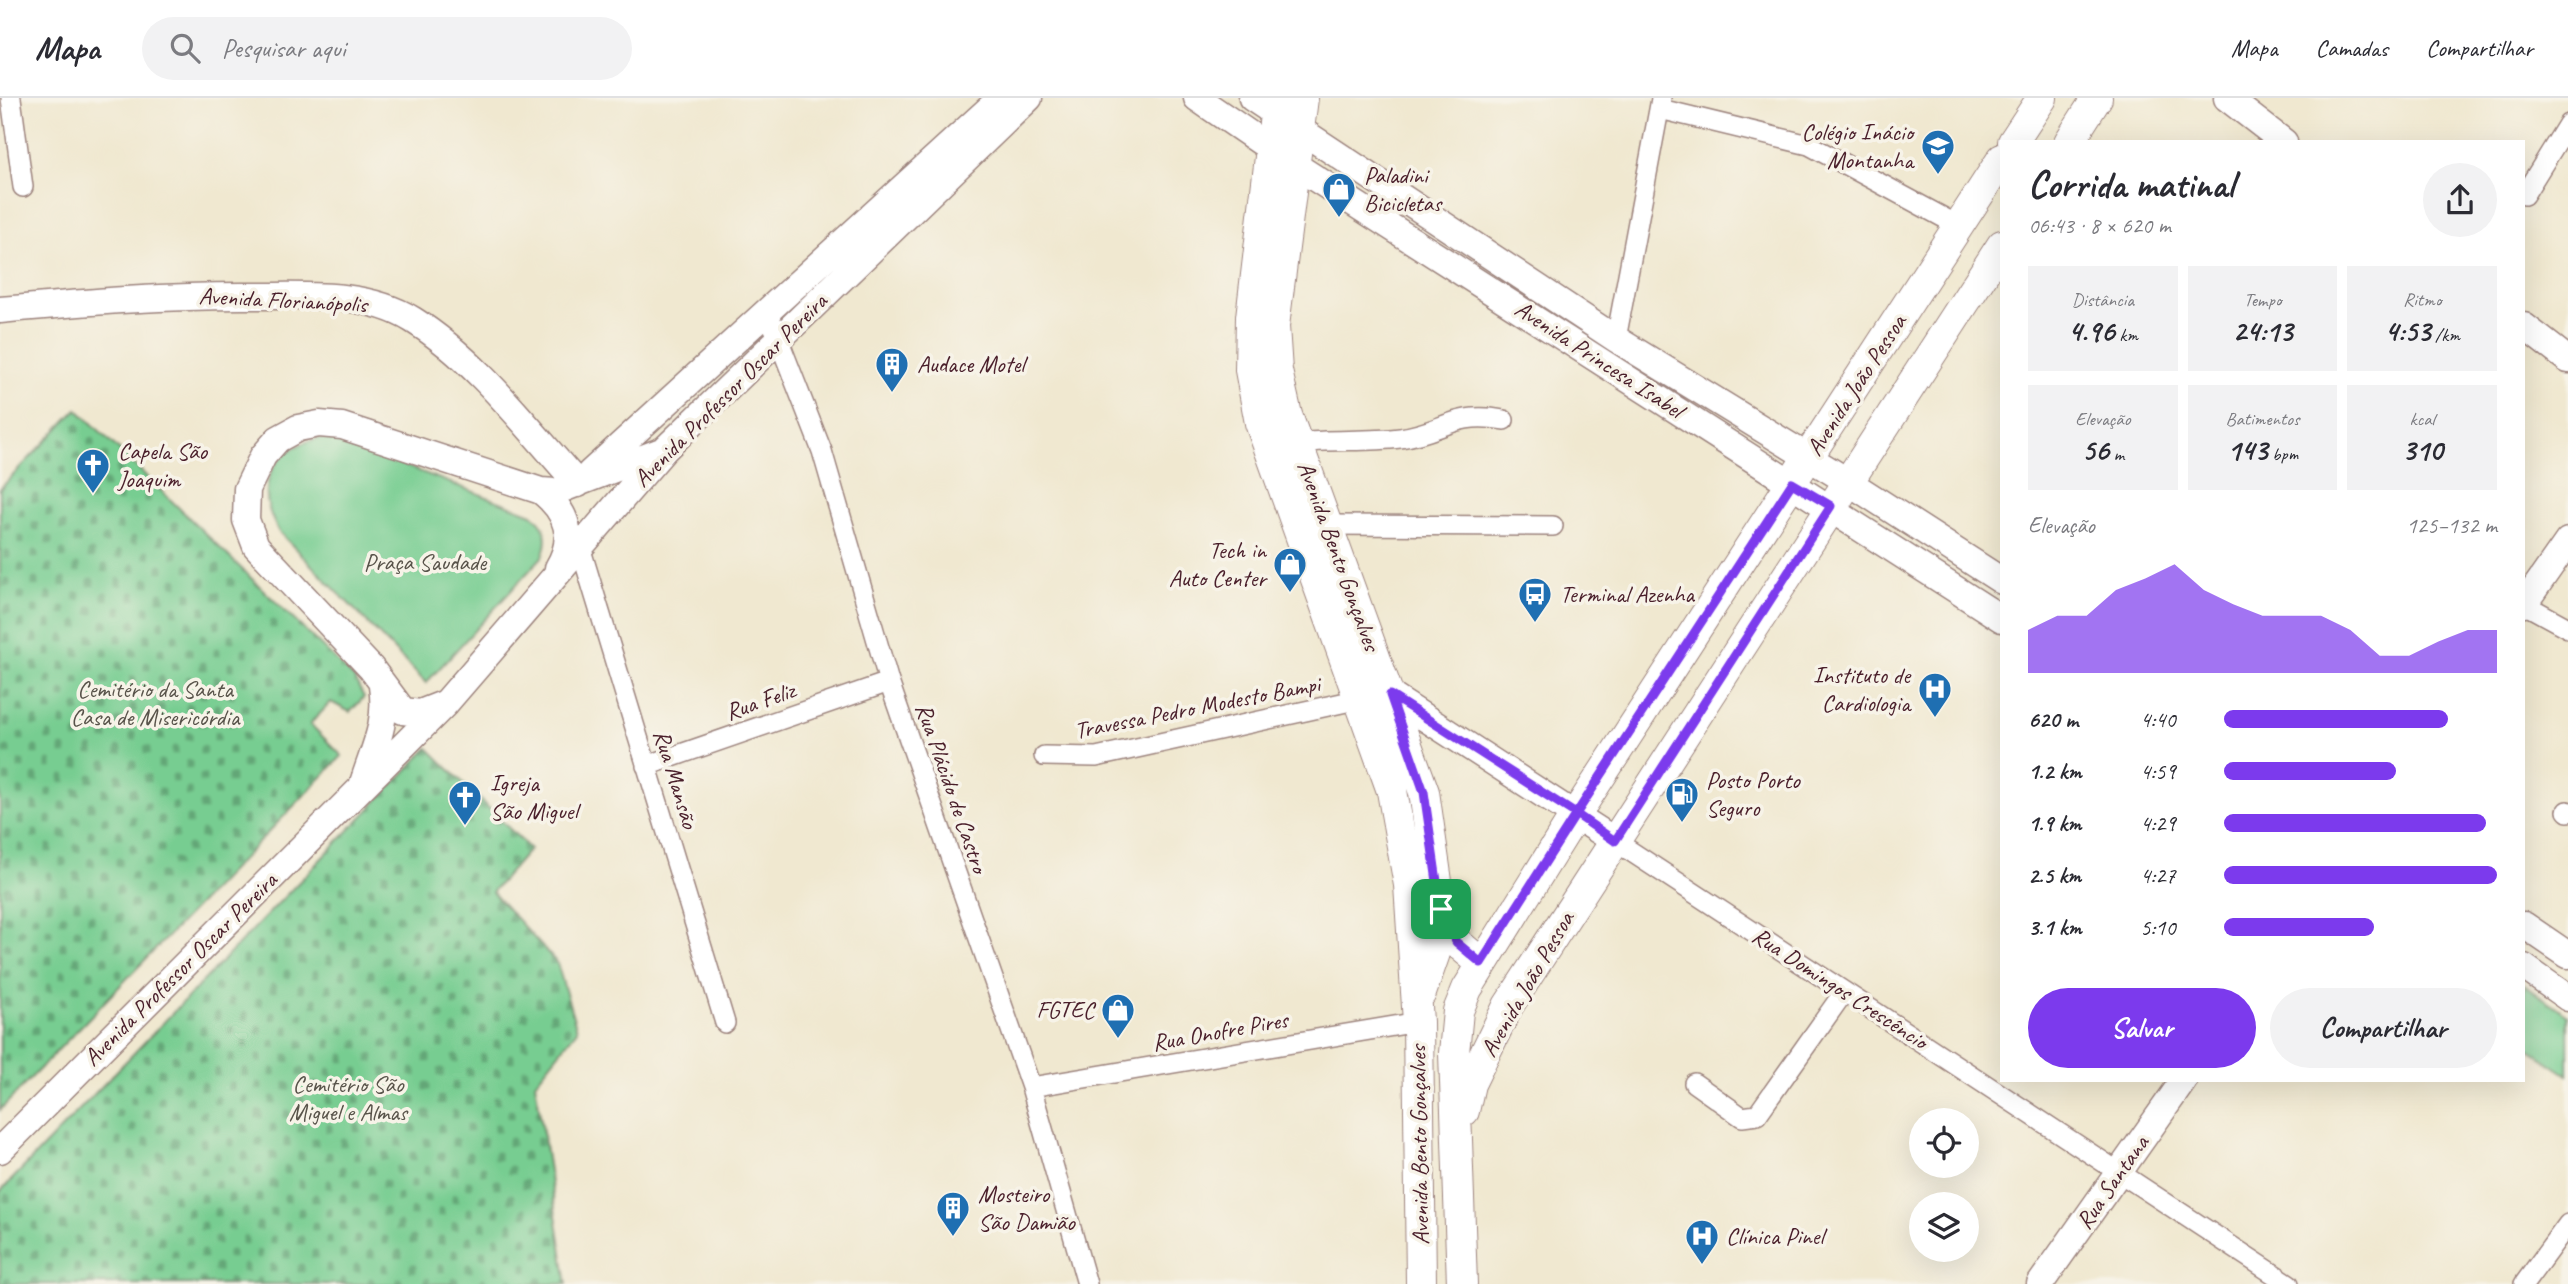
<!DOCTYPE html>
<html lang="pt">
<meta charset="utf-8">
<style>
:root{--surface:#fff;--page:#f2f2f3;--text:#2b2b33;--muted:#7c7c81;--line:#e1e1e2;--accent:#7c3aed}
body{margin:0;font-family:Caveat,sans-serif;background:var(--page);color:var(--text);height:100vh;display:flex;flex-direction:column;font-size:26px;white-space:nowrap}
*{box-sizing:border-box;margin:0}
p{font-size:23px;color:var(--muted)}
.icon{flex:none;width:38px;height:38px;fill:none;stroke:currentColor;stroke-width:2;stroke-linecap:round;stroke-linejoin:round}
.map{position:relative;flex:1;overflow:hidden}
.drawer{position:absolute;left:2000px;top:42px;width:525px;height:942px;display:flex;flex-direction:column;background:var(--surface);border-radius:0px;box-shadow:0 7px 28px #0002}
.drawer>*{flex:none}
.buttons{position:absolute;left:1909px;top:1010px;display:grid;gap:14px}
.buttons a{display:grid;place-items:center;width:70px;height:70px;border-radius:50%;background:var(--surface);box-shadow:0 7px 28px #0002;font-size:35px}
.pin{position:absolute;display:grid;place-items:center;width:60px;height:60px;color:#fff;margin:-30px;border-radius:14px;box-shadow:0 4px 10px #0006}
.round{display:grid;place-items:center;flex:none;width:74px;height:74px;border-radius:37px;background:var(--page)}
.overview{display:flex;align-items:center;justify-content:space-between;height:119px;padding:0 28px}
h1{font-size:38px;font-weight:700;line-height:52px}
.figures{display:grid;grid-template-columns:repeat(3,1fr);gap:10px;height:119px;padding:7px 28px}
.figures div{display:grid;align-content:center;border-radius:0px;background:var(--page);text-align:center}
.figures b{font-size:30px;font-weight:700}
.figures small{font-size:19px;font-weight:400}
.figures p{font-size:19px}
.chart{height:196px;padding:14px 28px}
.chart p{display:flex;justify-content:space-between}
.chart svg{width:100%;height:126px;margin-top:7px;fill:var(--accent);opacity:.7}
.action{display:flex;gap:14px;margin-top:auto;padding:14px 28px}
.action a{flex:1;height:80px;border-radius:42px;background:var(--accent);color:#fff;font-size:28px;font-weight:700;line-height:80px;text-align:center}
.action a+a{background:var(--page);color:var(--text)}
ul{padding:0 28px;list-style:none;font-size:23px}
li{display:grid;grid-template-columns:112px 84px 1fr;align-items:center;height:52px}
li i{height:18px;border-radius:9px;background:var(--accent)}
header{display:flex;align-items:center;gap:42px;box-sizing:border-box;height:98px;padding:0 35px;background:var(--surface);border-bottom:2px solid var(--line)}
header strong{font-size:33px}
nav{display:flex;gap:38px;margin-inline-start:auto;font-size:24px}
.search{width:490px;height:63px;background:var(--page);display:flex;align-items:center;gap:18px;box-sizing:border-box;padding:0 24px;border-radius:38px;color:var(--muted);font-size:26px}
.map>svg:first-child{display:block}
.cemetery{fill:url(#cemetery-stones);stroke:#60765e;stroke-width:2}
.park{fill:#77cd91;stroke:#60765e;stroke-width:2}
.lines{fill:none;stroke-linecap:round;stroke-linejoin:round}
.street-casing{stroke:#9d847e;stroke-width:22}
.secondary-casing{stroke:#9d847e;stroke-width:29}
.primary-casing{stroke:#9d847e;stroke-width:32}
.street{stroke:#fff;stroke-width:19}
.secondary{stroke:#fff;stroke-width:26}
.primary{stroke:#fff;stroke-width:30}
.route-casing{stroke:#fff;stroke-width:14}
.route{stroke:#7c3aed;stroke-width:9}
.labels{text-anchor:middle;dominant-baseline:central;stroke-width:7;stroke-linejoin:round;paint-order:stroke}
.poi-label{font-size:24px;fill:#4a1f2b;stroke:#f7f3e8;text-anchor:start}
.street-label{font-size:24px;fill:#4a1f2b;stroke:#f7f3e8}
.park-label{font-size:24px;fill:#58534a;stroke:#f7f3e8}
</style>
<header>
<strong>Mapa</strong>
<div class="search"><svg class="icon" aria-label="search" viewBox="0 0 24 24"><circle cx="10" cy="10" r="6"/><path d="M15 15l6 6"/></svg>Pesquisar aqui</div>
<nav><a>Mapa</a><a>Camadas</a><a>Compartilhar</a></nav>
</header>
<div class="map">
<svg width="2568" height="1186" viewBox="0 0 2568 1186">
<defs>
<pattern id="cemetery-stones" width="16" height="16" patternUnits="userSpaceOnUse" patternTransform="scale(1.75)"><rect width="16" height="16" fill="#77cd91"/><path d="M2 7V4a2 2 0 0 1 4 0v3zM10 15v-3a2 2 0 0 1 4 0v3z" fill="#64a677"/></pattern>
</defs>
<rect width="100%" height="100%" fill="#f7f3e8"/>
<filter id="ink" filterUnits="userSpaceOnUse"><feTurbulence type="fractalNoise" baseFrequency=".0143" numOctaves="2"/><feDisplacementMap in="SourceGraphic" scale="14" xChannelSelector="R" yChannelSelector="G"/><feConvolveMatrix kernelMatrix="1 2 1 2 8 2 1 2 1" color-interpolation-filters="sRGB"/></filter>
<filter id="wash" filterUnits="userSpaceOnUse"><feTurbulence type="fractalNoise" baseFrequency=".00686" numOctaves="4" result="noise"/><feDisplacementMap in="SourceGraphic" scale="28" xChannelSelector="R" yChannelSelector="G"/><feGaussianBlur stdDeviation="1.57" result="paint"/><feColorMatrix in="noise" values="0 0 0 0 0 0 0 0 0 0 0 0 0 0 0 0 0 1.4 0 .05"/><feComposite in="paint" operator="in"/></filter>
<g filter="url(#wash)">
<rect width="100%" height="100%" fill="#f0e8d0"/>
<path class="cemetery" d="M77,311L354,580L364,599L350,614L331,604L310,626L342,658L0,1012V391Z
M428,650L530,751L492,794L557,865L577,932L535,985L567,1186H0V1094Z"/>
<path class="park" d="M320,340L337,342L532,416C547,428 549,441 542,459L426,585L279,434C253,390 270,351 320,340Z
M2524,887L2568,917V977L2524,947Z"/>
</g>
<g filter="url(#ink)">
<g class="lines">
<defs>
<path id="street" d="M11,0L23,89
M1660,11L1809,47L1959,128
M2524,97L2568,26
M767,212L822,353L889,584L1031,989L1087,1186
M1616,241L1661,1
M1297,345C1331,341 1366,344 1400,340C1445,334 1452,313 1504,322
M1327,427L1553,428
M581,452L725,925
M2524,506L2568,530
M1044,658L1096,659L1360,601
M646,668L889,584
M2567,713L2568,714
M1615,743L2289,1186
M1694,985L1742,1019L1757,1017L1844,894
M1031,989L1418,924
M2524,1186L2568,1126"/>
<path id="secondary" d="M1197,0L1293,66L2002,521
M1252,0L1616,241L1847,383L2002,483
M2227,0L2284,44
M0,212C87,204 172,197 259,198C311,198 367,194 413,222C478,263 527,330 578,386
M2524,228L2568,262
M590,375L1001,0
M541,393C568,414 576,440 558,470
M2524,506L2568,443
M1390,597L1615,743
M443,606L420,615L403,613L371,570L256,448L246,422L247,391L263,358L278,341L298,330L319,326L342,328L541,393L555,394L661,353
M363,685C374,650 388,626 382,588
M2524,827L2568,857
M2524,869L2568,900
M0,1052L445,606L664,352L1029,0
M2040,1186L2184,982"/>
<path id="primary" d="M1277,0L1251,219L1250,272L1260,325L1392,693L1409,787L1418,924L1421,1186
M1303,0L1274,228L1277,273L1287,317L1424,694L1441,811L1435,855L1421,895
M2013,44L2042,0
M2069,44L2097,0
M1441,811L1456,844L1481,865
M1464,1013L1470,986L1508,908L2002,147
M1462,1186L1454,955L1458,913L1467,891L1576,716L2002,61"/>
</defs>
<use href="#street" class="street-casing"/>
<use href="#secondary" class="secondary-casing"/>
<use href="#primary" class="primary-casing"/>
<use href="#street" class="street"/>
<use href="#secondary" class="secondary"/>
<use href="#primary" class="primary"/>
</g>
</g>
<g class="lines" filter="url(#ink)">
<defs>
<path id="route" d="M1441,811L1456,844L1481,865L1576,716L1615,743L1831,408L1792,385L1576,716L1390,597L1424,694L1441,811"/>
</defs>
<use href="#route" class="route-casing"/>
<use href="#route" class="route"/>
</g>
<defs>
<symbol id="school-pin" viewBox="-11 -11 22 30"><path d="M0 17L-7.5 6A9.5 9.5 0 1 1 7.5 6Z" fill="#1f6fb2" stroke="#f7f3e8"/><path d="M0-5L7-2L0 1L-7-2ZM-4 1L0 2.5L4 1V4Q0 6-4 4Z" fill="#fff"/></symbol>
<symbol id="shop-pin" viewBox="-11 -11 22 30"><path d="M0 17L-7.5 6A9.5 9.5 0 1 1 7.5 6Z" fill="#1f6fb2" stroke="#f7f3e8"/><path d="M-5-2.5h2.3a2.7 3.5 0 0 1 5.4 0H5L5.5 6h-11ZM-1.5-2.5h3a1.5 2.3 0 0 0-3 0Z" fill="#fff"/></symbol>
<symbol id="building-pin" viewBox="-11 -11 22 30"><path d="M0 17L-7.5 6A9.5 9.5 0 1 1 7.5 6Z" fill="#1f6fb2" stroke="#f7f3e8"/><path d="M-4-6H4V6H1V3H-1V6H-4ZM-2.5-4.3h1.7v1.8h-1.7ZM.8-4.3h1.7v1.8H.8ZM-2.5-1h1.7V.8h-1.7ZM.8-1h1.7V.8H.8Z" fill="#fff"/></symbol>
<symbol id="church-pin" viewBox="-11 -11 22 30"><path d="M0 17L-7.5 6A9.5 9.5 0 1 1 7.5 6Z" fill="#1f6fb2" stroke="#f7f3e8"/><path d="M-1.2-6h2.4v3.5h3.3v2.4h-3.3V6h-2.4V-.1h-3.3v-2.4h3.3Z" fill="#fff"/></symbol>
<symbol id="bus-pin" viewBox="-11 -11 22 30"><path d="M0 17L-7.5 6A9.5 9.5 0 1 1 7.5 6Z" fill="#1f6fb2" stroke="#f7f3e8"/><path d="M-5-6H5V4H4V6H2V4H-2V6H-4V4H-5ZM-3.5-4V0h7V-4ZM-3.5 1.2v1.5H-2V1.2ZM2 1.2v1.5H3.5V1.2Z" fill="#fff"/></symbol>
<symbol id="hospital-pin" viewBox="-11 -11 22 30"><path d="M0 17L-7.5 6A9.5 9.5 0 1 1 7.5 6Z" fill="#1f6fb2" stroke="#f7f3e8"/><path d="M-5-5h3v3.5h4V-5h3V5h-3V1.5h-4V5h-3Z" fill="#fff"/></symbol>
<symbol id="fuel-pin" viewBox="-11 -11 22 30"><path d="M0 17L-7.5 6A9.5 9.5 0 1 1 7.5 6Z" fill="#1f6fb2" stroke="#f7f3e8"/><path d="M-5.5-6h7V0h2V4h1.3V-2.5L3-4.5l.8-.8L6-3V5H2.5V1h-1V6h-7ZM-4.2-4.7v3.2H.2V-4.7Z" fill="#fff"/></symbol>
</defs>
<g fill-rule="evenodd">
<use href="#school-pin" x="1919" y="29" width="38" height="52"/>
<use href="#shop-pin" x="1320" y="72" width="38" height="52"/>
<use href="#building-pin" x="873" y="247" width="38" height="52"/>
<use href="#church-pin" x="74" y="348" width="38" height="52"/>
<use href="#shop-pin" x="1271" y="447" width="38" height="52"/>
<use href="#bus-pin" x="1516" y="477" width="38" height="52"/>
<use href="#hospital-pin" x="1916" y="572" width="38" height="52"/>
<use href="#fuel-pin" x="1663" y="677" width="38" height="52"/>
<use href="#church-pin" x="446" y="680" width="38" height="52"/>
<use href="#shop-pin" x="1099" y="893" width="38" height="52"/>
<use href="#building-pin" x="934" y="1091" width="38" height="52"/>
<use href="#hospital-pin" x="1683" y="1119" width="38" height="52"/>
</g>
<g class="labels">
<g class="poi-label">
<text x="1913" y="34" text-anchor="end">Colégio Inácio<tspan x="1913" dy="28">Montanha</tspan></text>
<text x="1364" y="77">Paladini<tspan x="1364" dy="28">Bicicletas</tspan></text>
<text x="917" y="266">Audace Motel</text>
<text x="118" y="353">Capela São<tspan x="118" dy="28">Joaquim</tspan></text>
<text x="1266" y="452" text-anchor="end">Tech in<tspan x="1266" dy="28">Auto Center</tspan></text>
<text x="1560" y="496">Terminal Azenha</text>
<text x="1910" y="577" text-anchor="end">Instituto de<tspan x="1910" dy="28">Cardiologia</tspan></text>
<text x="1706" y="682">Posto Porto<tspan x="1706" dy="28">Seguro</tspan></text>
<text x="490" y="685">Igreja<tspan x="490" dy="28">São Miguel</tspan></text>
<text x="1094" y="912" text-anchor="end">FGTEC</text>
<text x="978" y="1096">Mosteiro<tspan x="978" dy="28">São Damião</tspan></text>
<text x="1726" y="1138">Clínica Pinel</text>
</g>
<g class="street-label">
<text transform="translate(283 202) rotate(3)">Avenida Florianópolis</text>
<text transform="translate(1599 261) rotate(33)">Avenida Princesa Isabel</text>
<text transform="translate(1856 287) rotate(-57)">Avenida João Pessoa</text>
<text transform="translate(730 292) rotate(-45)">Avenida Professor Oscar Pereira</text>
<text transform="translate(1339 458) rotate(70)">Avenida Bento Gonçalves</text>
<text transform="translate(760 603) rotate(-19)">Rua Feliz</text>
<text transform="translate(1197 609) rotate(-11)">Travessa Pedro Modesto Bampi</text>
<text transform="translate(676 681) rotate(73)">Rua Mansão</text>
<text transform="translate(952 690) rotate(71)">Rua Plácido de Castro</text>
<text transform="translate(180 871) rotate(-45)">Avenida Professor Oscar Pereira</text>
<text transform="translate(1527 886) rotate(-60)">Avenida João Pessoa</text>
<text transform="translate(1840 890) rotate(33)">Rua Domingos Crescêncio</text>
<text transform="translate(1220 933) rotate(-10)">Rua Onofre Pires</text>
<text transform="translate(1419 1047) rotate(-91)">Avenida Bento Gonçalves</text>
<text transform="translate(2112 1084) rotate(-55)">Rua Santana</text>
</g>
<g class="park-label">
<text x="425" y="464">Praça Saudade</text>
<text x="155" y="591">Cemitério da Santa<tspan x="155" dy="28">Casa de Misericórdia</tspan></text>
<text x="348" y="986">Cemitério São<tspan x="348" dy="28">Miguel e Almas</tspan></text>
</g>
</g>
</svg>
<div class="buttons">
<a><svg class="icon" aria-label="locate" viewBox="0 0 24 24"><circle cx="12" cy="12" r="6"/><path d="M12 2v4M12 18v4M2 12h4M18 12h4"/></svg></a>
<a><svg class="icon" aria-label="layers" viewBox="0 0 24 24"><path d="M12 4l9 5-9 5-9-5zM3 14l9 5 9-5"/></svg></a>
</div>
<div class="pin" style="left:1441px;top:811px;background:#1e9e55"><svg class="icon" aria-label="arrive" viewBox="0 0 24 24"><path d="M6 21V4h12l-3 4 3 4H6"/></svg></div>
<section class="drawer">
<div class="overview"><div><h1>Corrida matinal</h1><p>06:43 · 8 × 620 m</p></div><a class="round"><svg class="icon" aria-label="share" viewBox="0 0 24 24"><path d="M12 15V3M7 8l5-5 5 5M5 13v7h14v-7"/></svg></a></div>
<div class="figures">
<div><p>Distância</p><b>4.96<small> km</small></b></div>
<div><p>Tempo</p><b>24:13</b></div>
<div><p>Ritmo</p><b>4:53<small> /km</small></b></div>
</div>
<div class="figures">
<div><p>Elevação</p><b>56<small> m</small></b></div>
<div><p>Batimentos</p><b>143<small> bpm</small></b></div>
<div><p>kcal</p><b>310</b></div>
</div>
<div class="chart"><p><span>Elevação</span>125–132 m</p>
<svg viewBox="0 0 160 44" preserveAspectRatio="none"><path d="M0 44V29L10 24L20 24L30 15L40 11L50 6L60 15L70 20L80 24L90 24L100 24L110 29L120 38L130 38L140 33L150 29L160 29V44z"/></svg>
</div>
<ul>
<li><b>620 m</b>4:40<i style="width:82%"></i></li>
<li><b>1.2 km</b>4:59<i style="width:63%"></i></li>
<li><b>1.9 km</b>4:29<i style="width:96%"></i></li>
<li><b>2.5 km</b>4:27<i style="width:100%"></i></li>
<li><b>3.1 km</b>5:10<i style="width:55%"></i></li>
</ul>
<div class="action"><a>Salvar</a><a>Compartilhar</a></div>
</section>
</div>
